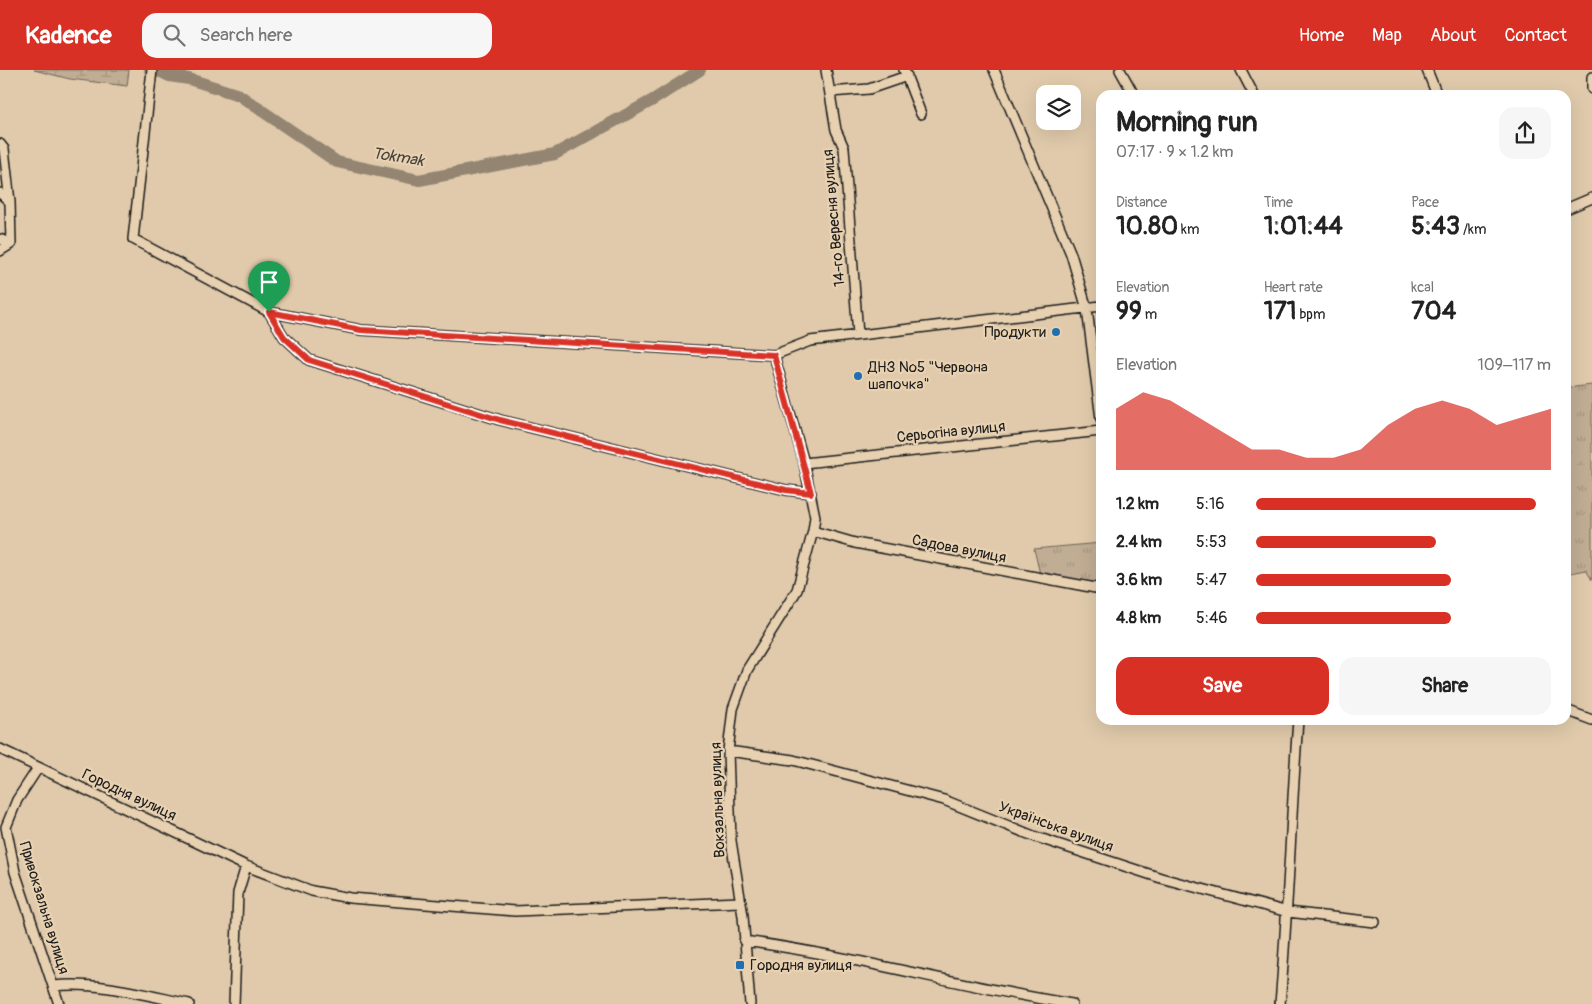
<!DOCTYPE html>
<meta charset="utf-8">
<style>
:root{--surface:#fff;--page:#f6f6f6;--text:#222;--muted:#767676;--accent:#d93025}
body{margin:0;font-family:Pangolin,sans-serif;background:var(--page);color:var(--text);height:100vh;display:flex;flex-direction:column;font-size:19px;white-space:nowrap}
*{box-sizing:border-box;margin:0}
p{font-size:16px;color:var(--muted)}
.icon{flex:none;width:28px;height:28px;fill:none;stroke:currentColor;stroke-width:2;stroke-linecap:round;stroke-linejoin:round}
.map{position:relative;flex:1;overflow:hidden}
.side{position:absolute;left:1096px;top:20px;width:475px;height:635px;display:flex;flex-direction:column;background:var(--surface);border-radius:15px;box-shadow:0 5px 20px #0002}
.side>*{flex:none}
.controls{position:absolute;left:1036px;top:15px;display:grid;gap:10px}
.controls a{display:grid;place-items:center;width:45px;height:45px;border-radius:10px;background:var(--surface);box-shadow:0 5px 20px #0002;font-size:25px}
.pin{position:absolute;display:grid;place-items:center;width:42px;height:42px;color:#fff;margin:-51px -21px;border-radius:50% 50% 50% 0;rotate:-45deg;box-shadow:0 0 5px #0007}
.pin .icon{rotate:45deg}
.round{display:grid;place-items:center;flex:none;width:52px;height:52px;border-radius:15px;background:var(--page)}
.head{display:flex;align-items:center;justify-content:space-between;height:85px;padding:0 20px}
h1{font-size:28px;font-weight:700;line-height:38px}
.figures{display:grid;grid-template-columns:repeat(3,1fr);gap:8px;height:85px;padding:5px 20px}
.figures div{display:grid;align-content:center}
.figures b{font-size:25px;font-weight:700}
.figures small{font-size:14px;font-weight:400}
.figures p{font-size:14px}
.chart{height:140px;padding:10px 20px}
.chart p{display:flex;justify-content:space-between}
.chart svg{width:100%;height:90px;margin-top:5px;fill:var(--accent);opacity:.7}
.action{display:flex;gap:10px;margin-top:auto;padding:10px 20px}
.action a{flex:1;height:58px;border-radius:15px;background:var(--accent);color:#fff;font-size:20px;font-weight:700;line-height:58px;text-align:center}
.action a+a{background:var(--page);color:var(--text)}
ul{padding:0 20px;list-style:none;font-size:16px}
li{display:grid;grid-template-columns:80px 60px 1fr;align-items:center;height:38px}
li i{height:12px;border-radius:6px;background:var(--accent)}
header{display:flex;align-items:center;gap:30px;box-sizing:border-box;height:70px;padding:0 25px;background:var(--accent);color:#fff}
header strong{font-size:24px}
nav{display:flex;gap:28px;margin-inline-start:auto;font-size:18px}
.search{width:350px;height:45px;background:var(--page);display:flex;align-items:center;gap:12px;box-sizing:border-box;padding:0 18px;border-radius:15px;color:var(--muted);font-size:19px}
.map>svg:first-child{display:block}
.grass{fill:url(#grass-tufts);stroke:#6e6458}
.wetland{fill:url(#wetland-marsh);stroke:#6e6458}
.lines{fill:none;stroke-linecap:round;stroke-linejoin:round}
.river{stroke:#938572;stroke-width:12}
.minor-casing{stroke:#1c1c1c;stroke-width:12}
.minor{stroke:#e8d1b1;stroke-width:9}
.route-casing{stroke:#fff;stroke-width:10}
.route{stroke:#d93025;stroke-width:6}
.poi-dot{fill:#1f6fb2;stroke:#e8d1b1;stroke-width:2}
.labels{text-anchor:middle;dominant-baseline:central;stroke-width:4.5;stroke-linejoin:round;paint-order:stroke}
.street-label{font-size:15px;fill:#1c1c1c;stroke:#e8d1b1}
.poi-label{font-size:15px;fill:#1c1c1c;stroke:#e8d1b1;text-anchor:start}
.water-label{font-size:16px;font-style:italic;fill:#46413a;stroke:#e8d1b1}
</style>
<header>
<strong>Kadence</strong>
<div class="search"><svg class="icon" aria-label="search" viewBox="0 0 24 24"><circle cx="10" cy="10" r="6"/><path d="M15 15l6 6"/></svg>Search here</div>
<nav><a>Home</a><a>Map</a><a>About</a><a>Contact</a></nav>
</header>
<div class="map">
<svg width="1592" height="934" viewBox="0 0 1592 934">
<defs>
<pattern id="grass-tufts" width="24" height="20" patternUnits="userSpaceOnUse" patternTransform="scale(1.25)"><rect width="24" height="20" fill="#c0ad94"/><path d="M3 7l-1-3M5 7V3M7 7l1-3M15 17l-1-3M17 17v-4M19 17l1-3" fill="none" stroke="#a4947f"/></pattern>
<pattern id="wetland-marsh" width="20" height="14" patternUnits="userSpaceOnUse" patternTransform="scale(1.25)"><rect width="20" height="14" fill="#c0ad94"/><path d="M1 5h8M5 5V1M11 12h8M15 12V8" fill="none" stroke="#a4947f"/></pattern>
</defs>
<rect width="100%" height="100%" fill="#e0caab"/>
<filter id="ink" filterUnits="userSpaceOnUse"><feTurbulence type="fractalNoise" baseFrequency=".02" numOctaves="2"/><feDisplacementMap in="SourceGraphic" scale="10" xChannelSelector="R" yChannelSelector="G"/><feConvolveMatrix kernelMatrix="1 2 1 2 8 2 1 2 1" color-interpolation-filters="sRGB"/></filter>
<g filter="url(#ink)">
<path class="grass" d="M1592,315V510L1586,500L1566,504V318Z
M1101,473V514L1040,504L1034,479Z"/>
<path class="wetland" d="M34,0H129L127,16L70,9Z"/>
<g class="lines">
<path class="river" d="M150,0L161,2L169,6L189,9L239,25L337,92L419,110L555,84L653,30L700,0"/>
<defs>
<path id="minor" d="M152,0L133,169L269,242L361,260L774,285L810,271L1101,236
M826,0L836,60L844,78L858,265
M904,0L921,44
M994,0L1071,184L1087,239L1101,349
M1120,0L1134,25
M1241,0L1254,25
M1427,0L1437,25
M1592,7V19
M830,22L869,19L907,6
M0,74L4,79L10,132L11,174L0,181
M0,123L10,132
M1566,139L1592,128
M0,169L11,174
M269,242L284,267L309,290L500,350L786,420L811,423
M804,393L1101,361
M813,461L855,473L1101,519
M1566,640L1592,650
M0,679L246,796L312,821L350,828L515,841L740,832
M728,681L793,690L944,730L1036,767L1161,808L1288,842L1375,852
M38,698L17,730L6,757L15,802L59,934
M744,871C855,886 962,917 1072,934
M53,916C98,911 145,925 189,934
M234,934L238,823L246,796
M750,934L743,846L731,771L728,681L733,639L747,600L797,520L813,461L815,447L804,393L774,285
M1280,934C1288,839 1291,745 1298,650"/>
</defs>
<use href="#minor" class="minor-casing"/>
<use href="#minor" class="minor"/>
</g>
</g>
<g class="lines" filter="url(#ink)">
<defs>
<path id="route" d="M269,242L361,260L774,285L811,423L786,420L500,350L309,290L284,267Z"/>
</defs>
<use href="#route" class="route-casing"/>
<use href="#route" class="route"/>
</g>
<g class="poi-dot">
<circle cx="1056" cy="262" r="5"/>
<circle cx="858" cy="306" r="5"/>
<rect x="735" y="890" width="10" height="10" rx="2.5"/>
</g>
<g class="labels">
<g class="street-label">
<text transform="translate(834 148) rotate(-95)">14-го Вересня вулиця</text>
<text transform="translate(951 362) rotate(-6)">Серьогіна вулиця</text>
<text transform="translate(959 479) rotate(11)">Садова вулиця</text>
<text transform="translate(129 725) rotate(25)">Городня вулиця</text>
<text transform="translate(718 730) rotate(-92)">Вокзальна вулиця</text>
<text transform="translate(1056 757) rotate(20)">Українська вулиця</text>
<text transform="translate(44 838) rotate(73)">Привокзальна вулиця</text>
</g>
<g class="poi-label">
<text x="1046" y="262" text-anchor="end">Продукти</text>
<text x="868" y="297">ДНЗ №5 "Червона<tspan x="868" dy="17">шапочка"</tspan></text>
<text x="750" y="895">Городня вулиця</text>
</g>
<g class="water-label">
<text transform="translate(398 87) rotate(9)">Tokmak</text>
</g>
</g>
</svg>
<div class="controls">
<a><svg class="icon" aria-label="layers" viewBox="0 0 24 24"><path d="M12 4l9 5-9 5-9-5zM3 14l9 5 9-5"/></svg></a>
</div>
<div class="pin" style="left:269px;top:242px;background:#1e9e55"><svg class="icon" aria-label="arrive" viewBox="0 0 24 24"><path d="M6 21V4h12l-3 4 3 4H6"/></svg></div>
<section class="side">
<div class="head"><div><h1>Morning run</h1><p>07:17 · 9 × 1.2 km</p></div><a class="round"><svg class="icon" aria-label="share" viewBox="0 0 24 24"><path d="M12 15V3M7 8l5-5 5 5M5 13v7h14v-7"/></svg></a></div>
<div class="figures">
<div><p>Distance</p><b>10.80<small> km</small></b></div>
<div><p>Time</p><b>1:01:44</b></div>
<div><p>Pace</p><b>5:43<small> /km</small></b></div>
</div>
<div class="figures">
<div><p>Elevation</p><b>99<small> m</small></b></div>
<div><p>Heart rate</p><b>171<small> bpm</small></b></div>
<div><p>kcal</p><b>704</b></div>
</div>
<div class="chart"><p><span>Elevation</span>109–117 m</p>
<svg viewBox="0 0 160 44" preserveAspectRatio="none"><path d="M0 44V14L10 6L20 10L30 18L40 26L50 34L60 34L70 38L80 38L90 34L100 22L110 14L120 10L130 14L140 22L150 18L160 14V44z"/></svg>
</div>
<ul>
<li><b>1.2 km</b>5:16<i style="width:95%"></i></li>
<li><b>2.4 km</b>5:53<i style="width:61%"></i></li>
<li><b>3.6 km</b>5:47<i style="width:66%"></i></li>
<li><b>4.8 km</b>5:46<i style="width:66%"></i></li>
</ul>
<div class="action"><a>Save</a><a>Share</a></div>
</section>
</div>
